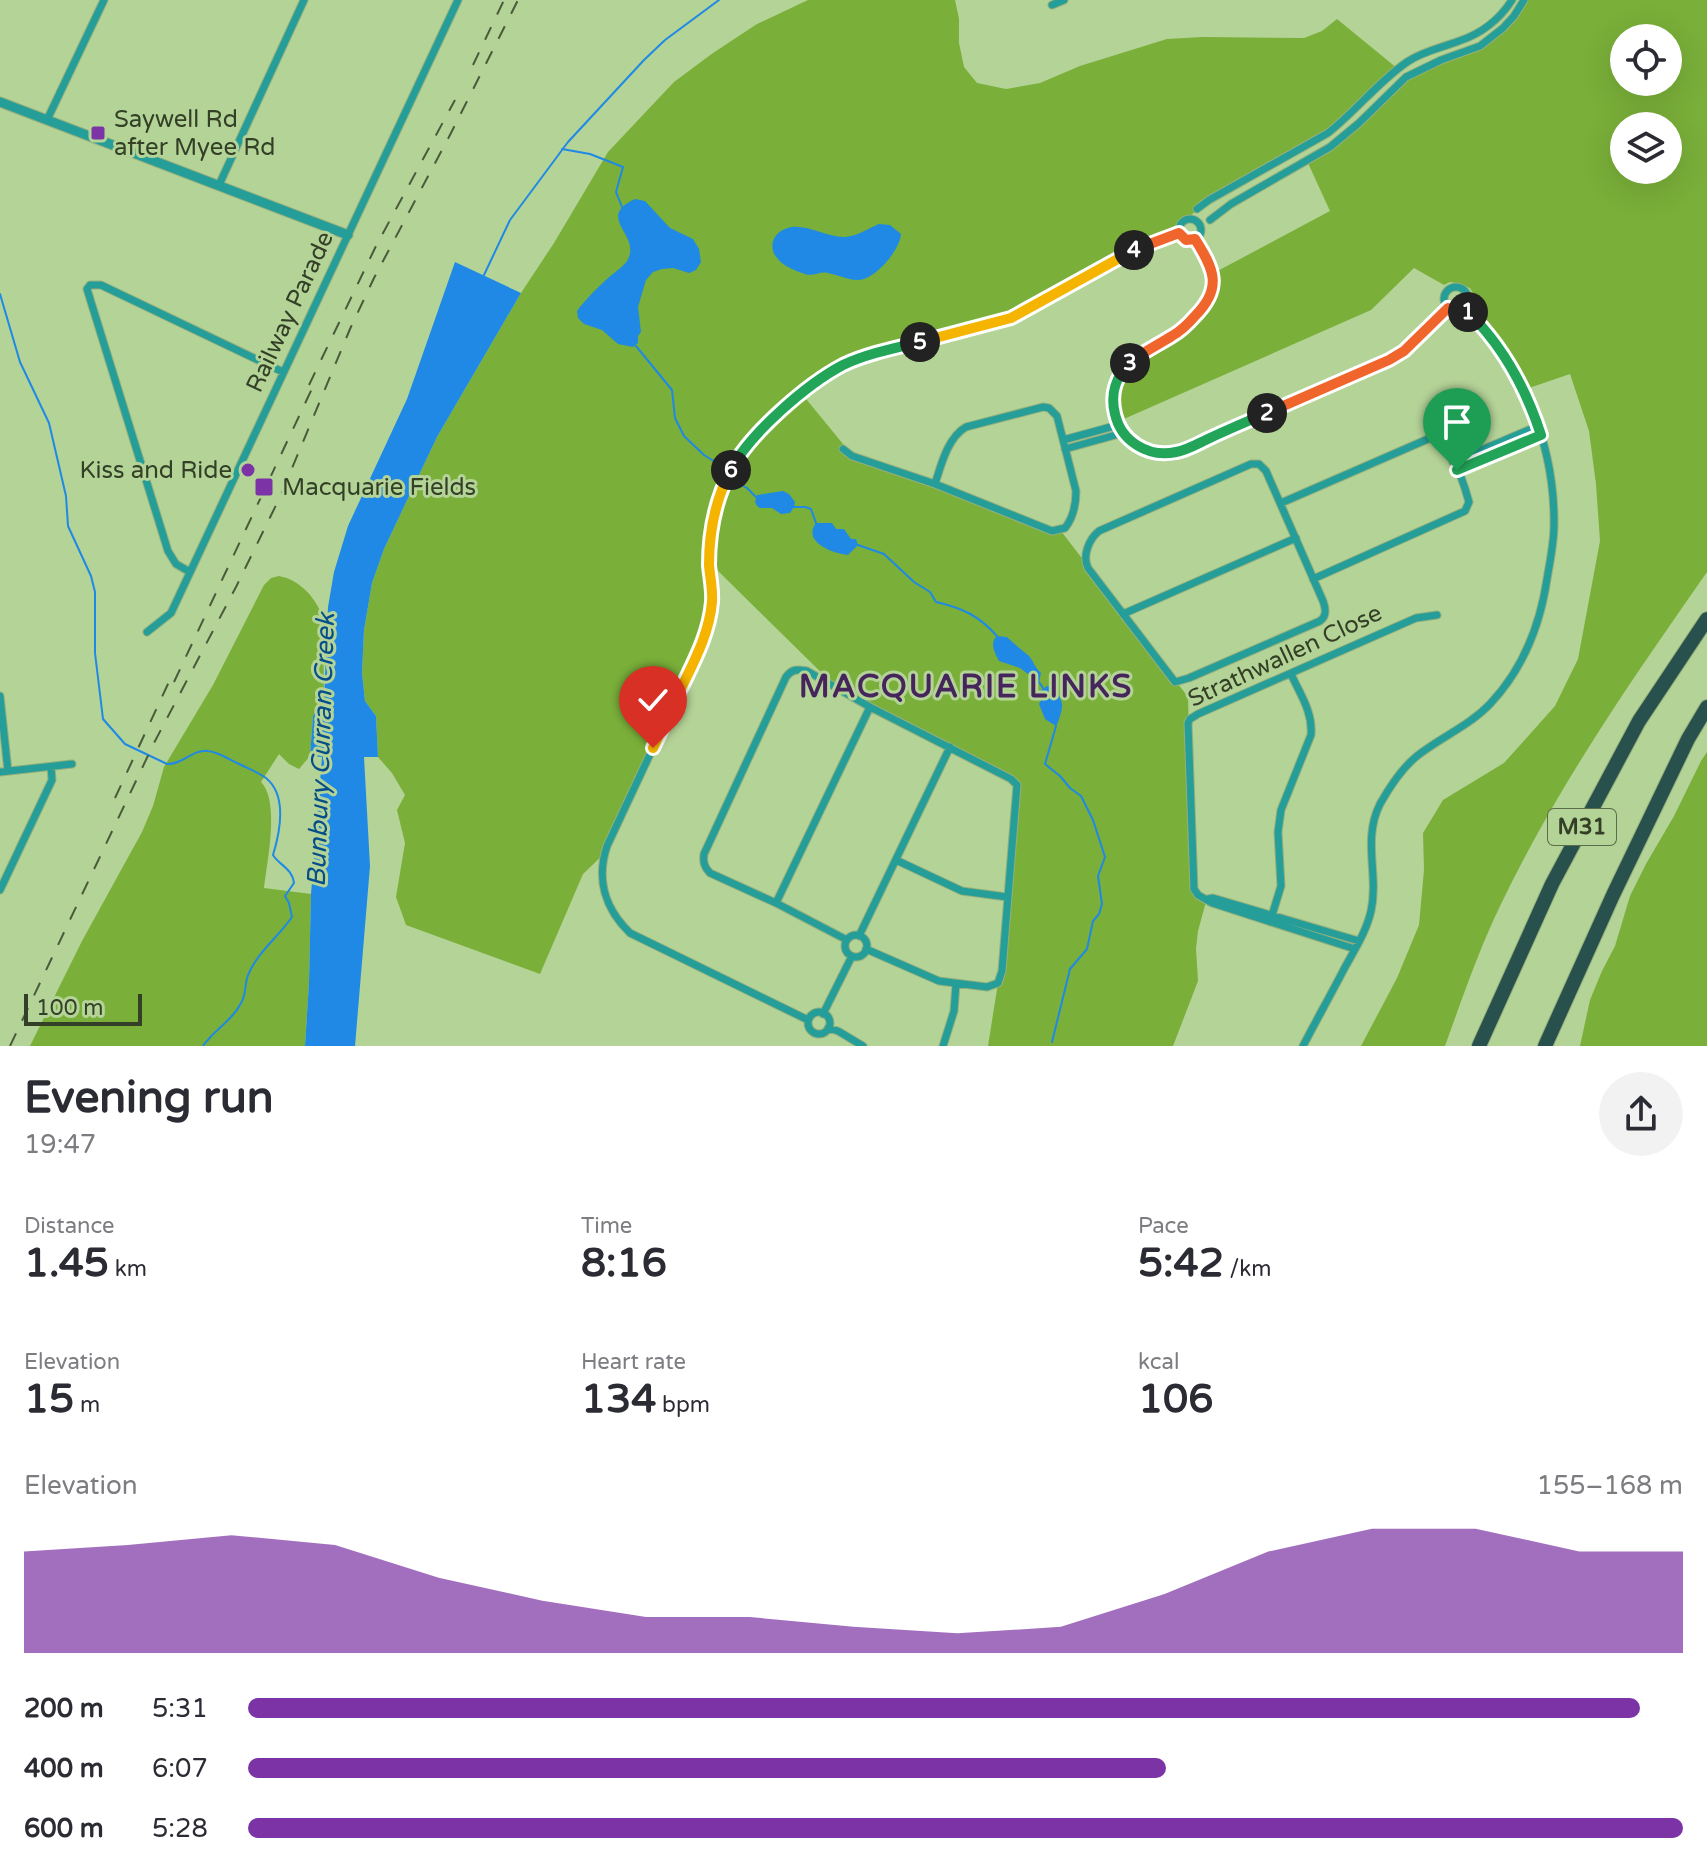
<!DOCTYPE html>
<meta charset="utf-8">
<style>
:root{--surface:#fff;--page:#f2f2f3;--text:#2b2b33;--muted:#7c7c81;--accent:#7c33a5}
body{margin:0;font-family:"Varela Round",sans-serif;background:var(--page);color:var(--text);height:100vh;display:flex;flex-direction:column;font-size:30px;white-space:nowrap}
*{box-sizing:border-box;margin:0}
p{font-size:26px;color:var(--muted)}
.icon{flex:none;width:44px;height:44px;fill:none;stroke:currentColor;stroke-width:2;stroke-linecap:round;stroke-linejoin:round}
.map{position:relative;height:1046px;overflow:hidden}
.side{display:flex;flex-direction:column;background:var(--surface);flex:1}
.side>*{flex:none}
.controls{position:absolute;left:1610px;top:24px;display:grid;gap:16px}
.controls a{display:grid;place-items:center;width:72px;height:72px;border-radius:50%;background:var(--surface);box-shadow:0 8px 32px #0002;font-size:40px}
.scale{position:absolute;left:24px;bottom:20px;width:118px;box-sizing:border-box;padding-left:8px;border:4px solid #334027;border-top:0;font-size:22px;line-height:28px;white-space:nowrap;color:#334027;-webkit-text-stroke:6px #b4d397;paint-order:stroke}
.pin{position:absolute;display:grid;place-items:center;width:68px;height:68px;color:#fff;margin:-82px -34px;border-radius:50% 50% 50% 0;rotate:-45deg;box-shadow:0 0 8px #0007}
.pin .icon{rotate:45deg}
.km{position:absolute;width:40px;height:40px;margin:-20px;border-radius:50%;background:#222;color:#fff;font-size:22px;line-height:40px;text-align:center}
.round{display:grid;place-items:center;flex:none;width:84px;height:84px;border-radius:42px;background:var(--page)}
.head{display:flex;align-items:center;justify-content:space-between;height:136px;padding:0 24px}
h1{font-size:44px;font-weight:700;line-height:60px}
.metrics{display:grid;grid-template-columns:repeat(3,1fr);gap:12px;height:136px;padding:8px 24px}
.metrics div{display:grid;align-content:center}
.metrics b{font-size:40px;font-weight:700}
.metrics small{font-size:22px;font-weight:400}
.metrics p{font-size:22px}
.chart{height:224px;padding:16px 24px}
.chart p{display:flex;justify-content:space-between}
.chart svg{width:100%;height:144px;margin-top:8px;fill:var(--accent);opacity:.7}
ul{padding:0 24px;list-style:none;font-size:26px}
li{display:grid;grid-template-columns:128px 96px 1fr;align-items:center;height:60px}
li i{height:20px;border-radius:10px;background:var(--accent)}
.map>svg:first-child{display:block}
.green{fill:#7aaf39;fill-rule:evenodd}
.water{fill:#1f89e5}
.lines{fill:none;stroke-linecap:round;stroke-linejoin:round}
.stream{stroke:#1f89e5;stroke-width:2}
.minor-casing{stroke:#95b07c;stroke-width:9}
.tertiary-casing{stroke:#95b07c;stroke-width:11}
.motorway-casing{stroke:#95b07c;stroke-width:16}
.minor{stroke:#259e99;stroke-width:7}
.tertiary{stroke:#259e99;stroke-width:9}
.motorway{stroke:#28504d;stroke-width:14}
.rail{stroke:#4a5a3b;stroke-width:2;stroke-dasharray:14 14;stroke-linecap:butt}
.split-1-casing{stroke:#fff;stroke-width:16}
.split-2-casing{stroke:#fff;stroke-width:16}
.split-3-casing{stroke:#fff;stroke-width:16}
.split-4-casing{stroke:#fff;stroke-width:16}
.split-5-casing{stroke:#fff;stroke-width:16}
.split-6-casing{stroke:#fff;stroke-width:16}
.split-7-casing{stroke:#fff;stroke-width:16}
.split-8-casing{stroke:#fff;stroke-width:16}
.split-1{stroke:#22a559;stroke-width:10}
.split-2{stroke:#f0652b;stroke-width:10}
.split-3{stroke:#22a559;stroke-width:10}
.split-4{stroke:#f0652b;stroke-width:10}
.split-5{stroke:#f5b400;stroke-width:10}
.split-6{stroke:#22a559;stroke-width:10}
.split-7{stroke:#f5b400;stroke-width:10}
.split-8{stroke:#f5b400;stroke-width:10}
.poi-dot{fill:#7c33a5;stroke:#b4d397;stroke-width:3}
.labels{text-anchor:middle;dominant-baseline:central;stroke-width:6;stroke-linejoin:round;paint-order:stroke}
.shield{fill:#b4d397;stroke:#5a6c49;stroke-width:2}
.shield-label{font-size:22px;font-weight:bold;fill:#334027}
.poi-label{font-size:24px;fill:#334027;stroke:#b4d397;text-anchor:start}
.street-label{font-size:24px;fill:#334027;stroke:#b4d397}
.water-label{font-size:26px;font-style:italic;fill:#054e89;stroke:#b4d397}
.district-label{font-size:32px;font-weight:bold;letter-spacing:2px;fill:#46245c;stroke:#b4d397}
</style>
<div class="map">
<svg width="1707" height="1046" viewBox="0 0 1707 1046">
<rect width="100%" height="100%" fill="#b4d397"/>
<path class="green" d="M808,0H955L959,19V43L964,67L977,83L1006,89L1040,83L1080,66L1167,39L1203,37L1304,38L1322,31L1337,19L1398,69L1323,137L1212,198L1180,224V233L1146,244L1010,318L848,362L802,394L852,455L1061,531L1188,697L1193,889L1207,898L1198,931L1196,949L1198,981L1173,1046H988L998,983L1017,786L836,687L710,563L708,624L605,853L583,874L540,974L406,925L396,897L405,843L397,810L405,795L392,773L378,757L376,716L365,701L362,673L364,630L372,583L384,549L437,437L521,293L554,243L608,152L674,82L713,53L757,24Z
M1524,0H1707V572C1633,678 1557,787 1501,904C1479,949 1462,999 1445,1046H1361L1397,978L1419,925L1424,870L1423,833L1443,800L1504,763L1555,706L1578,659L1600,541L1596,484L1589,431L1570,374L1529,388L1513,357L1484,319L1476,298L1470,288L1456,283L1450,282L1444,285L1414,268L1371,310L1117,422L1113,407L1118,376L1186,325L1212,294V274L1330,211L1308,163L1402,81L1479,46L1503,28ZM1624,38H1668V82H1624ZM1624,126H1668V170H1624Z
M279,576C300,580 315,597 323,617L324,699L313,716L310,756L299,769L289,764L279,754L261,782C280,801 267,862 264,888L311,894L309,982L305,1046H30L82,941L142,832L153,806L164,767L213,685L264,585L271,578Z
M1707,752V1046H1580L1590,1000L1602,971L1615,946L1630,896L1646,864L1674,816L1701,761Z"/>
<path class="water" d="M635,199L645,201L670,228L693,239L699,249L701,262L696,270L689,273L673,268L662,269L653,272L646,280L638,307L641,332L638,336V343L633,347L618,344L602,330L584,324L578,318L577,311C585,300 597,288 607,279C614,272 626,266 629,257C638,233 596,217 635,199Z
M879,224L890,225L901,234C900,250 875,280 858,280C847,280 839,275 828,273C820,271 813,277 805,274C796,271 783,266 778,259C768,249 772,234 785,229C803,221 826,238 845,237C858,236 867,229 879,224Z
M455,262L521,293L437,437L384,549L372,583L364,630L362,673L365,701L376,716L378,757H364L370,866L355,1046H305L309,982L311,894L322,757L310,756L313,716L324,699L328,607L334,572L348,526L407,399Z
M783,491L789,494L795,502L794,507L790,513L781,514L772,508H760L757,506L755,502L757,495Z
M816,523H832L836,529H844L851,539H856L858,545L848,555C832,553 802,542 816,523Z
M997,636L1007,637C1014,644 1022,650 1029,656C1034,662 1035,668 1041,673L1039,682L1033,683L1032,677L1020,668L999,661C995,653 989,643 997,636Z
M1047,686L1056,688C1060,702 1065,700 1060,716C1059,719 1058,723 1056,726L1045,719L1039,704L1041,700L1037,693Z"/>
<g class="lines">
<path class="stream" d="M562,149L590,154L623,167L616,192L622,207
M484,275L510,220L568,142L644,60L665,40L719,0
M0,294L20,362L49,423L66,496L68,526L91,576L95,592V653L103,719L125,744L167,764C182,765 193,749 208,751C218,752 229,759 237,763C247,768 258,772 266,778C288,796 280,832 273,855C280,866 292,868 294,883L285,896L289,903L292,917C279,936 258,952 249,973C244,982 247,994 241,1003C233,1020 214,1030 203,1046
M636,346L672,390L675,418L684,436L704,455L720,465
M738,483L747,488L756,497
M794,507H805L811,509L816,523
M858,545L884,554L914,582L930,592L936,602C963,608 979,616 997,636
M1039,682L1043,688
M1052,1042L1070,969L1087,949L1093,921L1099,914L1102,904L1098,876L1105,857L1093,820L1081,796L1070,788L1060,776L1045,764L1056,726"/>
<defs>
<path id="minor" d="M1052,5L1064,0
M47,120L104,0
M219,185L304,0
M1197,209L1209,200L1328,133C1356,111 1378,82 1407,62C1423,51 1441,48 1459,41C1481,34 1500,19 1512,0
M1179 230a11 11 0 1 1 22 0a11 11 0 1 1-22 0Z
M1210,220L1231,204L1330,147L1359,123L1406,77L1441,60L1480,46L1503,28L1514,16L1524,0
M1195,239C1206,255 1219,276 1211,296C1208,303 1202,309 1197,315C1189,322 1182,329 1174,335C1141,357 1104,367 1115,416C1119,430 1129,442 1142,448C1155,454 1169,454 1183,450L1389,360C1412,346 1429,327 1448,308
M1444 299a12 12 0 1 1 24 0a12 12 0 1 1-24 0Z
M1063,440L1118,425
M843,449L852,456L935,484C941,465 948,437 966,427L1043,407L1049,408L1057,416L1076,491C1076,504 1073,518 1065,528L1052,531L935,484
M1065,449L1123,433
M1453,462L1538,426
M1251,464H1259L1266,471L1323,601C1326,609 1327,616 1320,621L1189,678L1175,682L1088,568C1082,556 1089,539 1099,531Z
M1457,470L1541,435
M1281,503L1428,439L1435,438C1452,446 1464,484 1469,502L1465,511L1313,579
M190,572L176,564L168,551L87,289L90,285H101L283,372
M1123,614L1296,538
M147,632L171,613L458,0
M0,696L8,771
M0,772L72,764
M896,860L962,891L1007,897
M0,890L52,780L51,767
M1208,899L1213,898L1359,941
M776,903L870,707
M1270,922L1281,886L1278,832L1281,810L1311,735C1313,712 1300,694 1291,674
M845 946a11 11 0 1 1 22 0a11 11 0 1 1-22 0Z
M859,936L950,747
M847,940L776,903L710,873C704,867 703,862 704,854L786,677C792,669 797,669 807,671L870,707L1011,779L1017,785L1002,971L998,983L987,987L939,981L866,949
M1355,949L1212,903L1198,895L1194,889L1188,723L1190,719L1198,714L1416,618L1437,615
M808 1023a11 11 0 1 1 22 0a11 11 0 1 1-22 0Z
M823,1014L852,956
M808,1020L630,933C605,909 596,879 607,846L704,639L712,599L710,546L713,517L725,481L734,462L755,437L789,404L828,374L846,364L899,347L1011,318L1126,253L1146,244L1179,233
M828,1028L838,1031L863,1046
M943,1046L954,1011L956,984
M1303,1046C1316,1021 1330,996 1343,971C1353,952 1366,933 1371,911C1379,874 1362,840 1380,804C1389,788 1402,768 1417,756C1441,737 1469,726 1490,704C1523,669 1540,626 1547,579C1550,561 1554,543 1554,525C1555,444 1522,364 1464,308"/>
<path id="tertiary" d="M0,102L348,235"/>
<path id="motorway" d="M1479,1046L1552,884L1639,721L1707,619
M1545,1046L1613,895L1688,739L1707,707"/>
</defs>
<use href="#minor" class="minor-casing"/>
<use href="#tertiary" class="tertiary-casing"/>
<use href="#motorway" class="motorway-casing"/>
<use href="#minor" class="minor"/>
<use href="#tertiary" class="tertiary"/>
<use href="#motorway" class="motorway"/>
<path class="rail" d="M473,65L504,0
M309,385L376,246L455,100
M174,682L317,378
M115,798L174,671
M10,1046L154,743L236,587L280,497L350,329L374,278L451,133L518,0"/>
</g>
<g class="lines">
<defs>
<path id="split-1" d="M1457,470L1541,435C1526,389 1503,346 1468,312"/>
<path id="split-2" d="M1267,413L1389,360L1404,351L1448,308L1454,311L1464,308L1468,312"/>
<path id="split-3" d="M1130,363C1116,376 1110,394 1115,414C1121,441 1148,458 1176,452C1188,450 1199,443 1210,438C1229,429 1248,421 1267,413"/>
<path id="split-4" d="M1130,363C1142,352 1158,345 1172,336C1181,331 1188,324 1195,316C1223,288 1214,269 1195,239L1186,240L1179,233L1134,250"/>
<path id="split-5" d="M920,342L1011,318L1134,250"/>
<path id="split-6" d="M731,470C749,434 807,384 843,365C866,354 895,348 920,342"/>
<path id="split-7" d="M678,695C692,665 709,636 712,602C713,590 710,577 709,565C709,531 715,500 731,470"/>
<path id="split-8" d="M653,748L678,695"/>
</defs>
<use href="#split-1" class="split-1-casing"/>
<use href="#split-2" class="split-2-casing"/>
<use href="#split-3" class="split-3-casing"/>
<use href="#split-4" class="split-4-casing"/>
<use href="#split-5" class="split-5-casing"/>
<use href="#split-6" class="split-6-casing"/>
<use href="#split-7" class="split-7-casing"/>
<use href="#split-8" class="split-8-casing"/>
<use href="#split-1" class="split-1"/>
<use href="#split-2" class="split-2"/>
<use href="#split-3" class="split-3"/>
<use href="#split-4" class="split-4"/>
<use href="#split-5" class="split-5"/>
<use href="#split-6" class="split-6"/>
<use href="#split-7" class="split-7"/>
<use href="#split-8" class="split-8"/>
</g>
<g class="poi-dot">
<rect x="90" y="125" width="16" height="16" rx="4"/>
<circle cx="248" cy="470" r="8"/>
<rect x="254" y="477" width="20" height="20" rx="4"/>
</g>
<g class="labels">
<rect class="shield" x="1548" y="809" width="68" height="36" rx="6"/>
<g class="shield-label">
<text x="1582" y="827">M31</text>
</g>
<g class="poi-label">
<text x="114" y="119">Saywell Rd<tspan x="114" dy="28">after Myee Rd</tspan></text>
<text x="232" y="470" text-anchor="end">Kiss and Ride</text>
<text x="282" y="487">Macquarie Fields</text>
</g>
<g class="street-label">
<text transform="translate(290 312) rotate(-65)">Railway Parade</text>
<text transform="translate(1285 656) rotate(-25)">Strathwallen Close</text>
</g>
<g class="water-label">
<text transform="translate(321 750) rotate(-88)">Bunbury Curran Creek</text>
</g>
<g class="district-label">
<text x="966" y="687">MACQUARIE LINKS</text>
</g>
</g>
</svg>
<div class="controls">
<a><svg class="icon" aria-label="locate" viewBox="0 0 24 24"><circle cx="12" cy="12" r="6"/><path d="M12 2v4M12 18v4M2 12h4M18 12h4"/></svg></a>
<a><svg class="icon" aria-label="layers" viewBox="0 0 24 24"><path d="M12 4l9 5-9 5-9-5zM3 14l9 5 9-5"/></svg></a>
</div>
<div class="scale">100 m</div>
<div class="pin" style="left:1457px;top:470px;background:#1e9e55"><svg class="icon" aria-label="arrive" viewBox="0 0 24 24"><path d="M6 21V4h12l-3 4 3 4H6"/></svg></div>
<div class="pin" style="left:653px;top:748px;background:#d93025"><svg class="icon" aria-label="check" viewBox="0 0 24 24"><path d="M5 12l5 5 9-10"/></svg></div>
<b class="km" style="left:1468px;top:312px">1</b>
<b class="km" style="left:1267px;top:413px">2</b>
<b class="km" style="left:1130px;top:363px">3</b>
<b class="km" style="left:1134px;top:250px">4</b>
<b class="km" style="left:920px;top:342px">5</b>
<b class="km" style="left:731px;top:470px">6</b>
</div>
<section class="side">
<div class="head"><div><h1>Evening run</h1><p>19:47</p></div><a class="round"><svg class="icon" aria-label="share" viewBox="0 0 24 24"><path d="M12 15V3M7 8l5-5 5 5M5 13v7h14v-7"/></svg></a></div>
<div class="metrics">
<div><p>Distance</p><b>1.45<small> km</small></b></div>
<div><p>Time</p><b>8:16</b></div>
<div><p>Pace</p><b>5:42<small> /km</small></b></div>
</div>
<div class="metrics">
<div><p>Elevation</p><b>15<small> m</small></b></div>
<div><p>Heart rate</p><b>134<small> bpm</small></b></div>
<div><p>kcal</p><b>106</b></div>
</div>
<div class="chart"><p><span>Elevation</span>155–168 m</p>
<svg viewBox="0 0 160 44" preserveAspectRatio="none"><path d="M0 44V13L10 11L20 8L30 11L40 21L50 28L60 33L70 33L80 36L90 38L100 36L110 26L120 13L130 6L140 6L150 13L160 13V44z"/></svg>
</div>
<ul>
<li><b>200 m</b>5:31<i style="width:97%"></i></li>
<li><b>400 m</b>6:07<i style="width:64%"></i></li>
<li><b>600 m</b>5:28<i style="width:100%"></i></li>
</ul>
</section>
